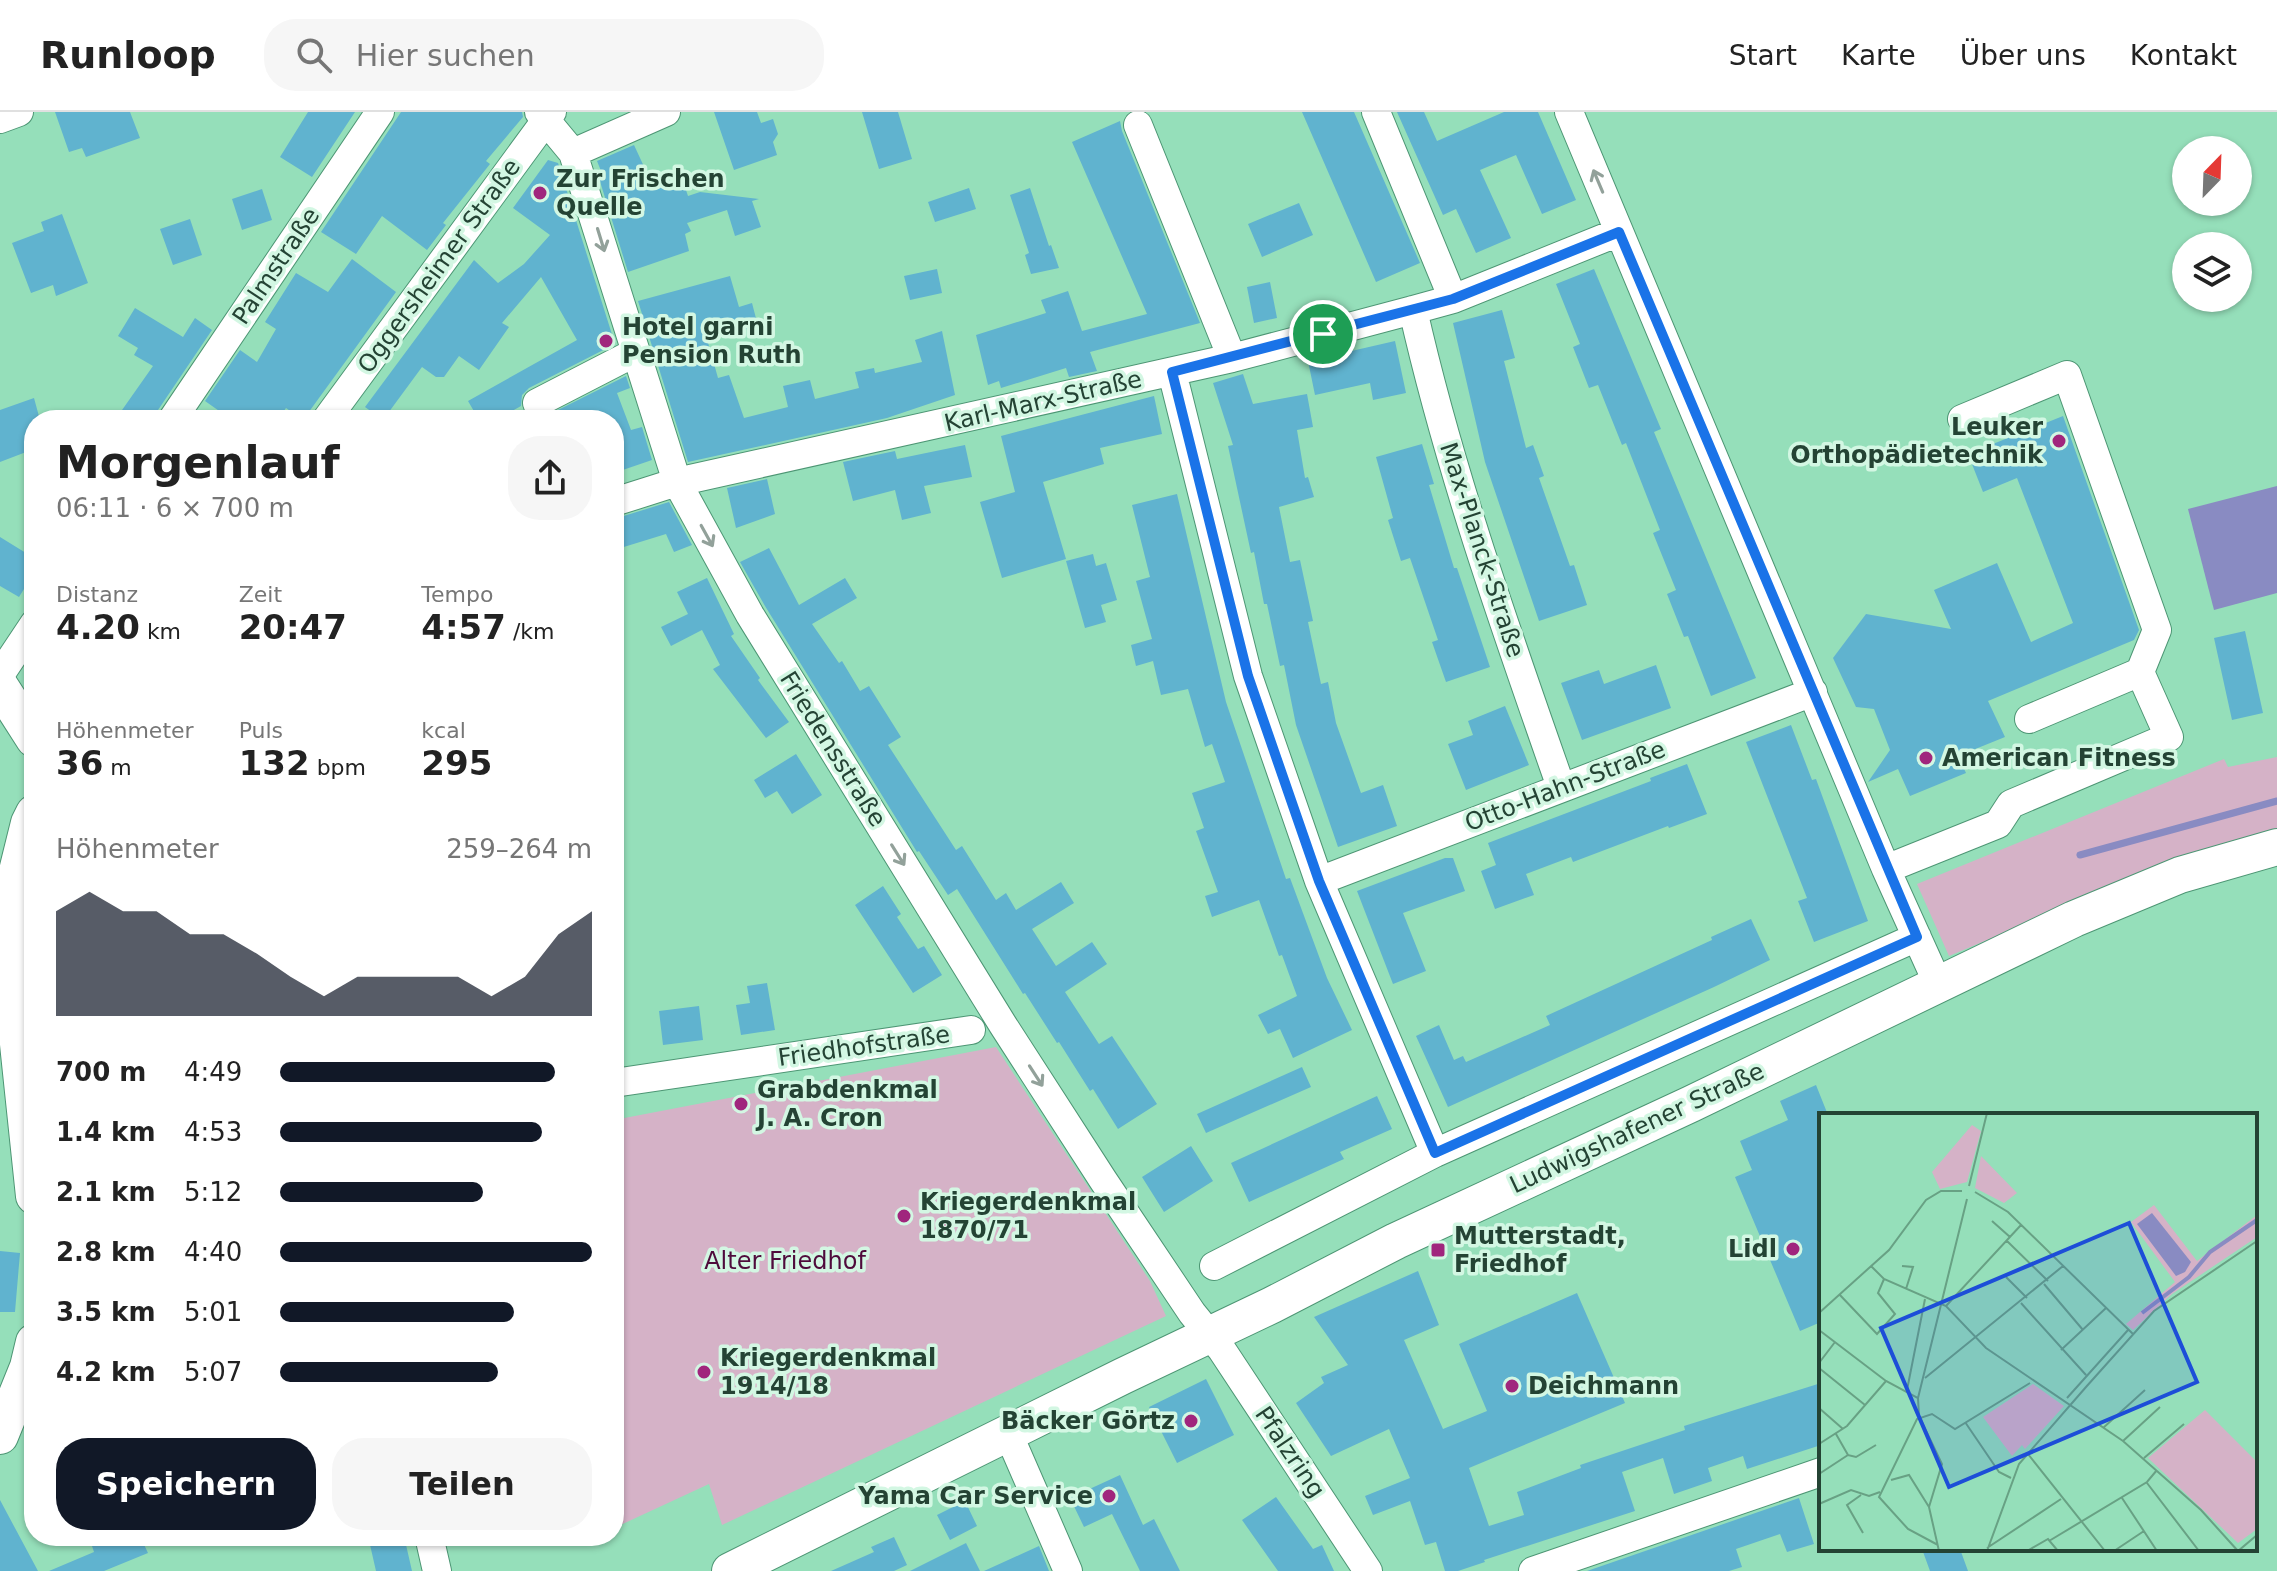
<!DOCTYPE html>
<html lang="de">
<meta charset="utf-8">
<style>
:root{--surface:#fff;--page:#f6f6f6;--text:#222;--muted:#767676;--line:#e0e0e0;--accent:#111827}
body{margin:0;font-family:"DejaVu Sans",sans-serif;background:var(--page);color:var(--text);height:100vh;display:flex;flex-direction:column;font-size:30px;white-space:nowrap}
*{box-sizing:border-box;margin:0}
p{font-size:26px;color:var(--muted)}
.icon{flex:none;width:44px;height:44px;fill:none;stroke:currentColor;stroke-width:2;stroke-linecap:round;stroke-linejoin:round}
.map{position:relative;flex:1;overflow:hidden}
.sheet{position:absolute;left:24px;top:298px;width:600px;height:1136px;display:flex;flex-direction:column;background:var(--surface);border-radius:32px;box-shadow:0 2px 6px #0004}
.sheet>*{flex:none}
.needle{width:52px;rotate:23deg}
.fabs{position:absolute;left:2172px;top:24px;display:grid;gap:16px}
.fabs a{display:grid;place-items:center;width:80px;height:80px;border-radius:50%;background:var(--surface);box-shadow:0 2px 6px #0004;font-size:40px}
.pin{position:absolute;display:grid;place-items:center;width:68px;height:68px;color:#fff;margin:-34px;border:4px solid #fff;border-radius:50%;box-shadow:0 2px 8px #0007}
.round{display:grid;place-items:center;flex:none;width:84px;height:84px;border-radius:32px;background:var(--page)}
.head{display:flex;align-items:center;justify-content:space-between;height:136px;padding:0 32px}
h1{font-size:44px;font-weight:700;line-height:60px}
.metrics{display:grid;grid-template-columns:repeat(3,1fr);gap:12px;height:136px;padding:8px 32px}
.metrics div{display:grid;align-content:center}
.metrics b{font-size:34px;font-weight:700}
.metrics small{font-size:22px;font-weight:400}
.metrics p{font-size:22px}
.chart{height:224px;padding:16px 32px}
.chart p{display:flex;justify-content:space-between}
.chart svg{width:100%;height:144px;margin-top:8px;fill:var(--accent);opacity:.7}
.action{display:flex;gap:16px;margin-top:auto;padding:16px 32px}
.action a{flex:1;height:92px;border-radius:32px;background:var(--accent);color:#fff;font-size:32px;font-weight:700;line-height:92px;text-align:center}
.action a+a{background:var(--page);color:var(--text)}
ul{padding:0 32px;list-style:none;font-size:26px}
li{display:grid;grid-template-columns:128px 96px 1fr;align-items:center;height:60px}
li i{height:20px;border-radius:10px;background:var(--accent)}
header{display:flex;align-items:center;gap:48px;box-sizing:border-box;height:112px;padding:0 40px;background:var(--surface);border-bottom:2px solid var(--line)}
header strong{font-size:38px}
nav{display:flex;gap:44px;margin-inline-start:auto;font-size:28px}
.search{width:560px;height:72px;background:var(--page);display:flex;align-items:center;gap:20px;box-sizing:border-box;padding:0 28px;border-radius:32px;color:var(--muted);font-size:30px}
.map>svg:first-child{display:block}
.green{fill:#d5b2c7}
.water{fill:#898bc2}
.lines{fill:none;stroke-linecap:round;stroke-linejoin:round}
.stream{stroke:#898bc2;stroke-width:7}
.building{fill:#60b3cf}
.minor-casing{stroke:#4d9674;stroke-width:30}
.major-casing{stroke:#4d9674;stroke-width:38}
.minor{stroke:#fff;stroke-width:28}
.major{stroke:#fff;stroke-width:36}
.oneway{stroke:#92a19a}
.route-casing{stroke:#fff;stroke-width:16}
.route{stroke:#1a73e8;stroke-width:10}
.poi-dot{fill:#a0267d;stroke:#d3f7e3;stroke-width:3}
.labels{text-anchor:middle;dominant-baseline:central;stroke-width:7;stroke-linejoin:round;paint-order:stroke}
.poi-label{font-size:24px;font-weight:bold;fill:#244334;stroke:#d3f7e3;text-anchor:start}
.street-label{font-size:24px;fill:#244334;stroke:#d3f7e3}
.park-label{font-size:24px;fill:#4f0b3c;stroke:#d3f7e3}
.inset-river{fill:none;stroke:#898bc2;stroke-width:4}
.inset-road{fill:none;stroke:#68a184;stroke-width:2}
.view{fill:#1d4ed8;fill-opacity:0.15;stroke:#1d4ed8;stroke-width:4}
.inset-edge{fill:none;stroke:#244334;stroke-width:4}
</style>
<header>
<strong>Runloop</strong>
<div class="search"><svg class="icon" aria-label="search" viewBox="0 0 24 24"><circle cx="10" cy="10" r="6"/><path d="M15 15l6 6"/></svg>Hier suchen</div>
<nav><a>Start</a><a>Karte</a><a>Über uns</a><a>Kontakt</a></nav>
</header>
<div class="map">
<svg width="2277" height="1459" viewBox="0 0 2277 1459">
<rect width="100%" height="100%" fill="#95dfba"/>
<path class="green" d="M2277,645V724L2083,788L1949,844L1917,772L2224,647L2228,655Z
M996,935L1150,1169L1166,1204L722,1413L709,1372L614,1416V1008Z"/>
<path class="water" d="M2277,374V481L2214,498L2188,397Z"/>
<g class="lines">
<path class="stream" d="M2080,743L2277,689"/>
</g>
<path class="building" d="M55,0H130L140,26L86,45L82,36L69,40Z
M308,0H355L312,65L280,45Z
M401,0H522L523,5L486,49L490,52L443,111L446,113L427,138L382,104L356,142L321,120Z
M714,0H757L761,11L773,7L778,22L773,30L777,43L734,58Z
M862,0H898L912,47L879,57Z
M1302,0H1354L1420,151L1376,170Z
M1397,0H1424L1437,29L1504,0H1538L1576,88L1542,102L1516,43L1480,58L1511,126L1476,141L1456,97L1443,103Z
M1120,9L1122,19L1200,211L1090,240L1097,259L1069,265L1066,256L1001,276L999,269L988,273L976,223L1046,201L1041,188L1068,179L1082,219L1147,202L1072,30Z
M634,33L653,74L686,78L688,84L700,80L759,87L752,89L761,115L735,124L727,98L687,111L691,119L685,122L689,139L628,160L598,63L603,64L597,49Z
M548,48L558,51L615,232L529,276L522,283L521,294L496,308H479L468,289L577,228L541,165L502,211L509,215L479,258L459,244L444,265H436L422,255L383,308L365,295L474,148L498,171L524,152L550,123L513,96Z
M969,76L976,97L935,110L928,90Z
M1030,76L1049,134L1051,133L1059,156L1031,162L1025,143L1029,141L1010,83Z
M262,77L272,108L242,118L232,87Z
M1299,91L1313,123L1262,145L1248,112Z
M62,102L88,171L56,184L53,173L31,181L12,131L44,119L41,110Z
M190,107L202,143L173,153L160,117Z
M352,147L396,180L303,308L286,296L278,308H232L205,289L240,238L257,250L276,217L265,210L296,161L328,180Z
M937,157L942,181L910,188L904,164Z
M1594,157L1661,317L1654,320L1756,566L1711,584L1688,524L1684,525L1667,482L1676,478L1653,421L1660,418L1626,331L1622,333L1598,273L1589,276L1573,235L1580,232L1556,172Z
M730,164L739,195L752,191L758,214L707,227L718,266L729,263L744,306L788,295L783,274L810,268L815,287L859,276L855,260L874,256L875,261L922,250L915,228L942,219L955,283L887,306L688,350L638,189Z
M1270,170L1277,206L1254,211L1247,175Z
M135,196L183,225L195,206L212,218L158,298L155,308H115L153,254L134,243L138,236L118,224Z
M1502,198L1515,246L1504,249L1526,336L1533,333L1544,364L1539,366L1570,454L1574,453L1587,493L1539,509L1485,350L1453,211Z
M1395,229L1406,281L1373,288L1370,271L1315,283L1308,249Z
M1243,262L1253,292L1307,282L1313,315L1297,318L1305,366L1308,365L1314,385L1279,395L1290,450L1300,448L1313,509L1308,510L1321,572L1328,570L1336,611L1361,681L1383,673L1397,714L1338,735L1296,613L1284,553L1280,554L1267,492H1264L1254,440L1251,441L1228,334L1233,333L1213,271Z
M626,264L630,276L617,281L631,318L642,315L652,348L614,361V308H538Z
M1154,284L1162,322L1100,336L1104,352L1043,370L1066,447L1002,466L980,390L1015,380L1001,324Z
M34,286L40,308H34V337L0,350V298Z
M2063,304L2139,518L2134,528L1988,589L2005,625L1958,644L1966,661L1910,684L1898,657L1868,670L1890,638L1874,597L1856,595L1833,546L1866,502L1951,517L1934,478L1997,451L2031,530L2073,511L2017,366L1983,380L1968,342Z
M1422,332L1434,372L1429,373L1454,456H1457L1490,555L1446,570L1432,530L1438,528L1410,446L1401,449L1388,408L1393,406L1376,345Z
M965,333L972,365L924,374L931,401L902,408L895,378L853,389L843,350L895,339L897,347Z
M767,367L775,402L736,416L727,376Z
M1177,382L1226,590L1286,767L1290,766L1327,866L1352,918L1293,946L1280,917L1268,922L1258,903L1297,884L1282,843L1279,844L1259,788L1212,805L1205,784L1218,780L1196,719L1204,716L1192,681L1225,670L1212,632L1205,635L1188,577L1161,583L1153,549L1136,554L1131,533L1152,527L1136,469L1150,465L1132,393Z
M669,390L692,433L674,440L666,422L614,438V407Z
M0,425L34,446V461L19,485L0,474Z
M769,436L799,493L845,466L857,486L812,512L839,551L842,549L860,579L869,574L901,625L888,633L956,738L962,734L996,788L1006,781L1016,798L1061,770L1074,791L1032,817L1056,854L1092,830L1107,852L1065,880L1099,932L1112,924L1157,992L1118,1017L1093,977L1090,979L1059,930L1057,931L1025,881L1023,882L957,777L948,783L919,739L917,740L765,494L740,450Z
M1093,442L1096,454L1106,451L1117,488L1101,493L1106,510L1085,516L1066,449Z
M707,466L734,522L731,524L760,566L758,568L789,610L766,626L713,557L720,553L702,518L671,534L661,515L688,502L677,480Z
M2245,519L2263,601L2232,608L2214,526Z
M1656,553L1671,596L1582,628L1561,571L1599,558L1604,572Z
M1505,594L1529,653L1466,678L1448,632L1473,623L1468,609Z
M1791,613L1812,668L1816,667L1868,809L1814,830L1798,789L1807,786L1746,630Z
M796,642L822,683L792,702L777,679L765,686L754,668Z
M1687,652L1707,702L1669,716L1668,714L1573,750L1571,745L1526,762L1534,783L1495,797L1481,759L1496,753L1488,731L1651,669L1650,666Z
M1445,746H1453L1465,779L1403,801L1426,859L1393,872L1357,779Z
M883,774L901,802L897,805L918,837L924,834L942,863L913,881L855,793Z
M1751,807L1770,848L1714,875L1448,995L1416,924L1439,913L1454,948L1463,944L1466,950L1550,913L1546,904L1712,828L1711,825Z
M767,871L775,918L741,923L736,893L750,891L747,874Z
M699,894L703,928L663,933L659,899Z
M1302,955L1311,975L1206,1021L1197,1002Z
M1816,973L1828,1003H1821V1210L1800,1219L1735,1065L1752,1058L1740,1029L1788,1008L1780,989Z
M1377,984L1392,1017L1340,1040L1344,1047L1249,1090L1231,1051Z
M1191,1034L1213,1069L1164,1100L1142,1065Z
M0,1139L20,1141L15,1200H0Z
M1418,1159L1439,1213L1404,1228L1443,1317L1487,1299L1459,1232L1577,1181L1625,1291L1469,1356L1489,1414L1524,1403L1517,1380L1581,1356L1580,1353L1685,1318L1684,1314L1821,1271V1333L1747,1357L1743,1344L1708,1356L1712,1369L1674,1382L1663,1346L1622,1360L1635,1399L1484,1448L1485,1450L1458,1459H1445L1436,1430L1425,1433L1410,1389L1373,1403L1365,1384L1410,1366L1389,1317L1331,1344L1296,1291L1324,1271L1321,1265L1348,1253L1314,1205Z
M1206,1267L1234,1323L1177,1351L1149,1295Z
M1120,1363L1143,1413L1154,1407L1180,1459H1140L1112,1402L1084,1415L1070,1386Z
M1276,1385L1313,1437L1322,1433L1334,1459H1278L1242,1408Z
M1799,1386L1814,1432L1787,1440L1780,1422L1736,1437L1742,1455L1729,1459H1587Z
M0,1388L38,1459H0Z
M965,1389L977,1414L950,1428L937,1403Z
M116,1424H140L148,1441L104,1459H49L94,1440L92,1434Z
M368,1424H404L412,1459H376Z
M894,1425L907,1453L894,1459H831L874,1440L871,1435Z
M966,1431L980,1459H910Z
M1039,1434L1049,1459H984Z
M1922,1437H1960L1968,1459H1930Z"/>
<g class="lines">
<defs>
<path id="minor" d="M539,0L573,41L677,370L750,503L1003,913L1103,1068L1192,1201L1222,1238L1368,1459
M1376,0L1453,187
M1569,0L1886,757L1938,872
M0,7L19,0
M1138,13L1232,246
M573,41L666,0
M1413,198C1450,361 1506,518 1561,675
M1172,260L1248,564L1319,769L1435,1041
M537,291L636,240
M1962,307L2067,263L2157,518L2140,560
M172,308L380,0
M326,308L552,0
M614,390L677,370L1232,246L1413,198L1453,187L1619,120
M0,563L34,512
M1886,757L1998,712L2011,692L2169,625L2140,560L2029,607
M1319,769L1813,580
M0,812L5,808L34,813
M614,971L971,918
M1214,1154L1435,1041L1917,825
M1008,1321L1068,1459
M429,1424L437,1459
M1533,1459L1821,1360"/>
<path id="major" d="M0,574L34,627
M34,701L29,711L5,808L34,1084
M0,1324L28,1255L34,1230
M730,1459L1123,1264L1272,1193L1396,1129L1691,992L2074,807L2180,763L2277,735"/>
</defs>
<use href="#minor" class="minor-casing"/>
<use href="#major" class="major-casing"/>
<use href="#minor" class="minor"/>
<use href="#major" class="major"/>
</g>
<defs><path id="oneway-shaft" d="M-6 0H5M1.5-3L5.5 0L1.5 3" fill="none" stroke-width="1.6" stroke-linecap="round" stroke-linejoin="round" transform="scale(2)"/></defs>
<g class="oneway">
<use href="#oneway-shaft" transform="translate(1598 69) rotate(-113)"/>
<use href="#oneway-shaft" transform="translate(601 128) rotate(73)"/>
<use href="#oneway-shaft" transform="translate(707 424) rotate(61)"/>
<use href="#oneway-shaft" transform="translate(898 743) rotate(58)"/>
<use href="#oneway-shaft" transform="translate(1036 964) rotate(57)"/>
</g>
<g class="lines">
<defs>
<path id="route" d="M1619,120L1917,825L1435,1041L1319,769L1248,564L1172,260L1453,187Z"/>
</defs>
<use href="#route" class="route-casing"/>
<use href="#route" class="route"/>
</g>
<g class="poi-dot">
<circle cx="540" cy="81" r="8"/>
<circle cx="606" cy="229" r="8"/>
<circle cx="2059" cy="329" r="8"/>
<circle cx="1926" cy="646" r="8"/>
<circle cx="741" cy="992" r="8"/>
<circle cx="904" cy="1104" r="8"/>
<circle cx="1793" cy="1137" r="8"/>
<rect x="1430" y="1130" width="16" height="16" rx="4"/>
<circle cx="704" cy="1260" r="8"/>
<circle cx="1512" cy="1274" r="8"/>
<circle cx="1191" cy="1309" r="8"/>
<circle cx="1109" cy="1384" r="8"/>
</g>
<g class="labels">
<g class="poi-label">
<text x="556" y="67">Zur Frischen<tspan x="556" dy="28">Quelle</tspan></text>
<text x="622" y="215">Hotel garni<tspan x="622" dy="28">Pension Ruth</tspan></text>
<text x="2043" y="315" text-anchor="end">Leuker<tspan x="2043" dy="28">Orthopädietechnik</tspan></text>
<text x="1942" y="646">American Fitness</text>
<text x="757" y="978">Grabdenkmal<tspan x="757" dy="28">J. A. Cron</tspan></text>
<text x="920" y="1090">Kriegerdenkmal<tspan x="920" dy="28">1870/71</tspan></text>
<text x="1454" y="1124">Mutterstadt,<tspan x="1454" dy="28">Friedhof</tspan></text>
<text x="1777" y="1137" text-anchor="end">Lidl</text>
<text x="720" y="1246">Kriegerdenkmal<tspan x="720" dy="28">1914/18</tspan></text>
<text x="1528" y="1274">Deichmann</text>
<text x="1175" y="1309" text-anchor="end">Bäcker Görtz</text>
<text x="1093" y="1384" text-anchor="end">Yama Car Service</text>
</g>
<g class="street-label">
<text transform="translate(276 154) rotate(-56)">Palmstraße</text>
<text transform="translate(439 154) rotate(-54)">Oggersheimer Straße</text>
<text transform="translate(1043 289) rotate(-13)">Karl-Marx-Straße</text>
<text transform="translate(1482 438) rotate(72)">Max-Planck-Straße</text>
<text transform="translate(833 637) rotate(58)">Friedensstraße</text>
<text transform="translate(1565 674) rotate(-21)">Otto-Hahn-Straße</text>
<text transform="translate(864 934) rotate(-8)">Friedhofstraße</text>
<text transform="translate(1637 1016) rotate(-25)">Ludwigshafener Straße</text>
<text transform="translate(1290 1340) rotate(56)">Pfalzring</text>
</g>
<g class="park-label">
<text x="785" y="1149">Alter Friedhof</text>
</g>
</g>
<g transform="translate(1819 1001)">
<rect width="438" height="438" fill="#95dfba"/>
<path d="M153,12L162,18L148,69L121,76L113,59ZM162,43L198,80L185,90L156,75ZM335,92L378,148L438,102V124L353,181L314,217L307,211L356,169L312,109ZM214,271L245,293L206,336L203,332L193,343L164,304ZM386,297L438,349V416L419,430L329,345Z" fill="#d5b2c7"/>
<path d="M333,100L372,149L366,159L357,163L318,111Z" fill="#898bc2"/>
<path class="inset-river" d="M323,200L370,164L391,139L438,107"/>
<path class="inset-road" d="M150,73L168,0M156,79L189,99L314,221M173,108L191,124M188,128L229,168M52,153L65,166L127,193L167,235L304,328L382,397L419,438L438,422M83,153L94,154L87,176M187,164L208,185M225,171L264,217M20,181L58,221L76,201L59,180L65,166M202,190L267,262M127,193L202,112M0,200L70,137L107,87L122,78H143M0,217L67,268L99,285L100,303L123,351L110,394L120,438M242,237L287,195M0,250L16,229M0,255L46,292M106,265L244,153M88,277L106,186M99,285L148,86M248,285L309,217M0,295L24,316M146,309L180,359L192,365M284,315L326,277M17,321L29,342M304,328L341,294M0,331L28,313L67,268M209,341L286,438M325,345L365,311M0,361L29,342L37,344L57,332M72,367L90,362L110,394M328,370L380,438M42,382L28,392L44,420M303,385L338,438M0,391L32,377L50,383L61,379M230,428L328,369L338,357M119,432L89,416L60,384L98,306L113,301L136,316L211,270M168,435L242,386M168,438L200,351L267,274L335,198L438,128M208,438L229,426L239,438M295,438L325,418"/>
<path class="view" d="M310,110L378,269L130,374L62,215Z"/>
<rect width="438" height="438" class="inset-edge"/>
</g>
</svg>
<div class="fabs">
<a><svg class="needle" viewBox="-14 -14 28 28"><path d="M0-13l5 13h-10z" fill="#e53935"/><path d="M0 13l5-13h-10z" fill="#767676"/></svg></a>
<a><svg class="icon" aria-label="layers" viewBox="0 0 24 24"><path d="M12 4l9 5-9 5-9-5zM3 14l9 5 9-5"/></svg></a>
</div>
<div class="pin" style="left:1323px;top:222px;background:#1e9e55"><svg class="icon" aria-label="arrive" viewBox="0 0 24 24"><path d="M6 21V4h12l-3 4 3 4H6"/></svg></div>
<section class="sheet">
<div class="head"><div><h1>Morgenlauf</h1><p>06:11 · 6 × 700 m</p></div><a class="round"><svg class="icon" aria-label="share" viewBox="0 0 24 24"><path d="M12 15V3M7 8l5-5 5 5M5 13v7h14v-7"/></svg></a></div>
<div class="metrics">
<div><p>Distanz</p><b>4.20<small> km</small></b></div>
<div><p>Zeit</p><b>20:47</b></div>
<div><p>Tempo</p><b>4:57<small> /km</small></b></div>
</div>
<div class="metrics">
<div><p>Höhenmeter</p><b>36<small> m</small></b></div>
<div><p>Puls</p><b>132<small> bpm</small></b></div>
<div><p>kcal</p><b>295</b></div>
</div>
<div class="chart"><p><span>Höhenmeter</span>259–264 m</p>
<svg viewBox="0 0 160 44" preserveAspectRatio="none"><path d="M0 44V12L10 6L20 12L30 12L40 19L50 19L60 25L70 32L80 38L90 32L100 32L110 32L120 32L130 38L140 32L150 19L160 12V44z"/></svg>
</div>
<ul>
<li><b>700 m</b>4:49<i style="width:88%"></i></li>
<li><b>1.4 km</b>4:53<i style="width:84%"></i></li>
<li><b>2.1 km</b>5:12<i style="width:65%"></i></li>
<li><b>2.8 km</b>4:40<i style="width:100%"></i></li>
<li><b>3.5 km</b>5:01<i style="width:75%"></i></li>
<li><b>4.2 km</b>5:07<i style="width:70%"></i></li>
</ul>
<div class="action"><a>Speichern</a><a>Teilen</a></div>
</section>
</div>
